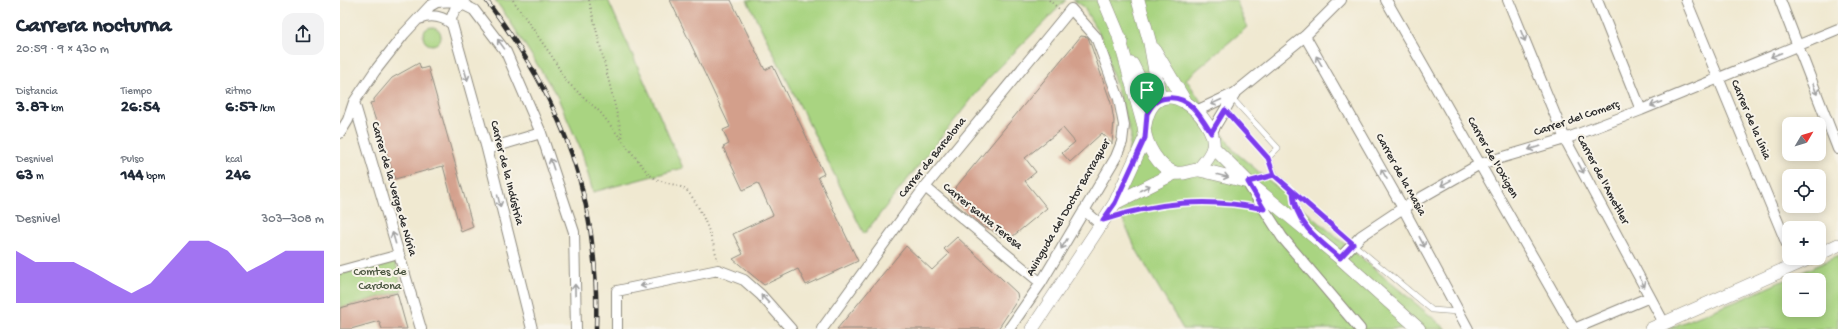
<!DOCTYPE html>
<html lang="es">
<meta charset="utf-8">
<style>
:root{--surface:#fff;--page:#f2f2f3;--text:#1f2937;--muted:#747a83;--accent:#7c3aed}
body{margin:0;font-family:"Gochi Hand",sans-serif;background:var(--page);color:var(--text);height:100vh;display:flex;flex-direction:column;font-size:15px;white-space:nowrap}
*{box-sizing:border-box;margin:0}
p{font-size:13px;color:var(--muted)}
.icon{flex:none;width:22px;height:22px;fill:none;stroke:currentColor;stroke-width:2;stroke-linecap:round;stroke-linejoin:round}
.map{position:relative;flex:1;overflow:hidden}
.side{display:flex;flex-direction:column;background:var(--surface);width:340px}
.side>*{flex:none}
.needle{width:26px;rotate:52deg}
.controls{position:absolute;left:1442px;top:117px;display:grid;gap:8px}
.controls a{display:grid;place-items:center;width:44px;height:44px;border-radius:8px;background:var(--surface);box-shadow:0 2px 10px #0003;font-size:20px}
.pin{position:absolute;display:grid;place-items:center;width:34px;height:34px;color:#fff;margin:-41px -17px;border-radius:50% 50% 50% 0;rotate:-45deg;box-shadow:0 0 4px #0007}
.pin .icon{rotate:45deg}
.round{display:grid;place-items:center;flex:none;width:42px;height:42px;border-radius:12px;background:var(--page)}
.head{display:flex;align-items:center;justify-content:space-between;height:68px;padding:0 16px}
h1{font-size:22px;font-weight:700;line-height:30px}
.figures{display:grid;grid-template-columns:repeat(3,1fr);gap:6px;height:68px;padding:4px 16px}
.figures div{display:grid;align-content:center}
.figures b{font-size:17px;font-weight:700}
.figures small{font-size:11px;font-weight:400}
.figures p{font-size:11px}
.chart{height:112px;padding:8px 16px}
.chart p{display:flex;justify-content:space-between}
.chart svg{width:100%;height:72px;margin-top:4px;fill:var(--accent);opacity:.7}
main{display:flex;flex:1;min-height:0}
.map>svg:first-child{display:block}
.green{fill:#a9d481;stroke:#6a8056;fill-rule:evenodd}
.building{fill:#d39f8b}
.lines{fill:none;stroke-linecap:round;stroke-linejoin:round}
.service-casing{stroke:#8e8a7e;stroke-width:6}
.pedestrian-casing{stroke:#8e8a7e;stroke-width:10}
.minor-casing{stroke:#8e8a7e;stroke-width:12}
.tertiary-casing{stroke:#8e8a7e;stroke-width:14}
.path{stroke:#8e8a7e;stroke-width:2;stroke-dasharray:1 3;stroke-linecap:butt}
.service{stroke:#fff;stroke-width:5}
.pedestrian{stroke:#fff;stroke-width:8}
.minor{stroke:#fff;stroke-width:10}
.tertiary{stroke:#fff;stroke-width:13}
.rail-casing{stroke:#2b2b2b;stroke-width:4.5}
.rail{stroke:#f7f3e8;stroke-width:3;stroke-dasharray:9;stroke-linecap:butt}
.oneway{stroke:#a0a0a0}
.route-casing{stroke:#fff;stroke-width:8}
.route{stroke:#7c3aed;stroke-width:5}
.labels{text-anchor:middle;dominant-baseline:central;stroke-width:4;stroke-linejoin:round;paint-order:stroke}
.street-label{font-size:12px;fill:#2b2b2b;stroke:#f7f3e8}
.park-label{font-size:12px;fill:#4a5540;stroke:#f7f3e8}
</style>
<main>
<section class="side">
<div class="head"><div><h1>Carrera nocturna</h1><p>20:59 · 9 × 430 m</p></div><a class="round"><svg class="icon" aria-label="share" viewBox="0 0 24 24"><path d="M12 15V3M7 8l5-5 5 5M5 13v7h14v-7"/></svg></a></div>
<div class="figures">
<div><p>Distancia</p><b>3.87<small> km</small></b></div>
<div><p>Tiempo</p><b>26:54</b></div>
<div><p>Ritmo</p><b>6:57<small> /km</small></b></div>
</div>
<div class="figures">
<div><p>Desnivel</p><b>63<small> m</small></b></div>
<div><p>Pulso</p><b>144<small> bpm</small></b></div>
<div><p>kcal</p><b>246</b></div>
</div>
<div class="chart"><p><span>Desnivel</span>303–308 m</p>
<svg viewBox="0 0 160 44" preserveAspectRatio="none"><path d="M0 44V12L10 19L20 19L30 19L40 25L50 32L60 38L70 32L80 19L90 6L100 6L110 12L120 25L130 19L140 12L150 12L160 12V44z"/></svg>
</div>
</section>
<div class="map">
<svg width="1498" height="329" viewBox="0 0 1498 329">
<rect width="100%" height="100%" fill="#f7f3e8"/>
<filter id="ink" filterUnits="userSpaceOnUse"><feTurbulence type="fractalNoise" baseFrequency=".025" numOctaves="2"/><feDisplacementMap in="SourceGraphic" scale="8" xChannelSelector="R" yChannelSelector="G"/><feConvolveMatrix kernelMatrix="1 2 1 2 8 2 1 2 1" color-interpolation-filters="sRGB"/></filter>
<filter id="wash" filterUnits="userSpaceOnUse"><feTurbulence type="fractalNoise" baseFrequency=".012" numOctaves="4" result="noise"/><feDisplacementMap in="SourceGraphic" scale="16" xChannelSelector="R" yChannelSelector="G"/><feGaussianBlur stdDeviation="0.9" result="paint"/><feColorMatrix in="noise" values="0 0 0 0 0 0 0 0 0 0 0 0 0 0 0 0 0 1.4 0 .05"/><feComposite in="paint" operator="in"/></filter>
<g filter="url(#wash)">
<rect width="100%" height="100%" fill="#f0e9d1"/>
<path class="green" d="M155,0H268L343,168L253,192L241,150L217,96L168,18Z
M407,0H726L646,81L524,234Z
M733,0H896L907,27L846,79L894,151L1106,329H843L796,249L780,213L791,135L761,37L743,6Z
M83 36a9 9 0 1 1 18 0a9 9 0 1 1-18 0Z
M1498,256V329H1327L1402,299ZM1449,280H1479V310H1449Z
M55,259L62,291L0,308V274Z"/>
<g id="blocks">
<path class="building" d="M330,0H391L425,70L433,66L484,174L478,177L518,261L466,285L458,269L424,285L393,259L403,254L393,234L433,215L418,183L403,190L383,147L389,144L383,130L390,127Z
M741,36L748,37L771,103L774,121L772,144L762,133L730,162L722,153L735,142L723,128L685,158L696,172L685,181L707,208L672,237L667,231L661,237L647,227L645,228L612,201L611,193Z
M79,63L81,69L88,67L133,227L121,232L103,166L55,179L30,103L34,102V99L52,78Z
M617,237L677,293L678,299L658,329H497L566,246L592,270L609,254L604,249Z
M57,293L67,329H42L39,321L11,329H0V308Z"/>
</g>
</g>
<g filter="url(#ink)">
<use href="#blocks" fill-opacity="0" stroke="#8e8a7e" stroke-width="1"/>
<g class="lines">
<defs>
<path id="service" d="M892,98L938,148L928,158
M885,110L928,158L935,175L980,216L1092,310L1118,312
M910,181L935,175
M953,192V203L964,223"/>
<path id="pedestrian" d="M0,270L59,254"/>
<path id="minor" d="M1046,0L1234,329
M1168,0L1225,139L1324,323
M1257,0L1301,110
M1346,0L1449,249
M1440,0L1498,149
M125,4L115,9L111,19L112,24L147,149L192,329
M79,19C91,14 102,16 112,24
M965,36L1063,208L1128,329
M14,102L81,329
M856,111L895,93L965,36L1001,0
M0,133L8,120L14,102L35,71L64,34L90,6L97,2L116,1L134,10L166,52L201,133L234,232L236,329
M871,133L895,93
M147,149L201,133
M585,187L701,283
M910,187L942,237L1020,329
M744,210L760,224
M1000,258L1021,236L1063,208L1140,164L1225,139L1301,110L1498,29
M277,329V291L378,270L404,280L421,295L451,329
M482,329L585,187L731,9L756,37L779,99L784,125L782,142L776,157L701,283L669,329
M1234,329L1310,297"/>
<path id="tertiary" d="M764,0L782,43
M798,0L810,43L820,99
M779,37L804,127C805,144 818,168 836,173C844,175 852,169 860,170C876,173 892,178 908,182
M814,49L845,101
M792,64L812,104
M805,125C816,64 878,118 873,147C871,156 864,163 858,170
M873,147L908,182L1000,258L1079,329
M775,203L835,173
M1479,254L1498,245
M692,329L775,203L805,138
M1311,329L1470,258"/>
</defs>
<use href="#service" class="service-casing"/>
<use href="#pedestrian" class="pedestrian-casing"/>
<use href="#minor" class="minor-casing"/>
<use href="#tertiary" class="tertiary-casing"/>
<path class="path" d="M173,0L213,58L226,81L260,112L307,172C317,183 330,182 343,188C358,196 375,244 377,260
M249,0L283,139
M709,0L719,9
M783,213C825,205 867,197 909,206"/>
<use href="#service" class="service"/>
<use href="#pedestrian" class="pedestrian"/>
<use href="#minor" class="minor"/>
<use href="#tertiary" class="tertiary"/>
<defs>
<path id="rail" d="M146,0C224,103 260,198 256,329"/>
</defs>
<use href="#rail" class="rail-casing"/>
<use href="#rail" class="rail"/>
</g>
<defs><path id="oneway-shaft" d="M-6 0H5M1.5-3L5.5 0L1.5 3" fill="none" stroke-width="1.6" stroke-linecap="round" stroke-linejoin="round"/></defs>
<g class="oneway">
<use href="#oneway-shaft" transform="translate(1183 36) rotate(68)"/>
<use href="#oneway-shaft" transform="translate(161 44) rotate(-126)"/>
<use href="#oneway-shaft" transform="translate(1436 55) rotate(158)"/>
<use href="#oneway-shaft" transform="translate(979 61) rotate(-120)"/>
<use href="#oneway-shaft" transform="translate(126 75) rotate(74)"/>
<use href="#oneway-shaft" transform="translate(1475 89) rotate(69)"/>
<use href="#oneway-shaft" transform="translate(876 102) rotate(155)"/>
<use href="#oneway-shaft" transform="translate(1316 104) rotate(158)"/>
<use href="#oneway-shaft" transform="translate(1194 148) rotate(163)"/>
<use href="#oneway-shaft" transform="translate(212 164) rotate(-108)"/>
<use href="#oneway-shaft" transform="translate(1241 168) rotate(62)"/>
<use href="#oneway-shaft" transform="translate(1044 174) rotate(-120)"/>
<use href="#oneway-shaft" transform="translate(883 176) rotate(14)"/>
<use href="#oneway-shaft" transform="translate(1106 183) rotate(151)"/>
<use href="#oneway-shaft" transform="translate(805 188) rotate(-27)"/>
<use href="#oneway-shaft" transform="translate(159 201) rotate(76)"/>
<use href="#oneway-shaft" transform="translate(54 238) rotate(-106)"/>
<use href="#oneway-shaft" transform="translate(1082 242) rotate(62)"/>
<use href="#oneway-shaft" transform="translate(724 244) rotate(121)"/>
<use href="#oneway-shaft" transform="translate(1302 282) rotate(62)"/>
<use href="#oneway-shaft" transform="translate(306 285) rotate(168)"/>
<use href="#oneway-shaft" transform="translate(235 290) rotate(-91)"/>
<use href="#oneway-shaft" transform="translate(425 299) rotate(-133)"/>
</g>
</g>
<g class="lines" filter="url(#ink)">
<defs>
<path id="route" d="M807,114L805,138L775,203L763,220C818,202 867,197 924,209L908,182L934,175L1013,244L1000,258C978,240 954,222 953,192L934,175L928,158L885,110L871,133C861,117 850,96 828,98C816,99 812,104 807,114"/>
</defs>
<use href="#route" class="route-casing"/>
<use href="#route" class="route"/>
</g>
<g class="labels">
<g class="street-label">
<text transform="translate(1237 119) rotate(-19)">Carrer del Comerç</text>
<text transform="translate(1410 120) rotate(67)">Carrer de la Línia</text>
<text transform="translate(593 158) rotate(-51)">Carrer de Barcelona</text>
<text transform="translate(1152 158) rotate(60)">Carrer de l'Oxigen</text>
<text transform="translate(166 173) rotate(76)">Carrer de la Indústria</text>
<text transform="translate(1060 175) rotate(61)">Carrer de la Masia</text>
<text transform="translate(1262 180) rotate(62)">Carrer de l'Ametller</text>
<text transform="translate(53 189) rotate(74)">Carrer de la Verge de Núria</text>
<text transform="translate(729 208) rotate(-60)">Avinguda del Doctor Barraquer</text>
<text transform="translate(642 217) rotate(39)">Carrer santa Teresa</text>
</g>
<g class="park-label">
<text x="40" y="273">Comtes de<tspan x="40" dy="14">Cardona</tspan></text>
</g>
</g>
</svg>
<div class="controls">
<a><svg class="needle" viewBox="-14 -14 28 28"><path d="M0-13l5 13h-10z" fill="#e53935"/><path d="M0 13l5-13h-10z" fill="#747a83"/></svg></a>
<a><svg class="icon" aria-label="locate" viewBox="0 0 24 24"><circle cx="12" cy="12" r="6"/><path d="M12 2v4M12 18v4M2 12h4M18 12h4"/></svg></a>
<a>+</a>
<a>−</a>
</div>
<div class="pin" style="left:807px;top:114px;background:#1e9e55"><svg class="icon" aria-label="arrive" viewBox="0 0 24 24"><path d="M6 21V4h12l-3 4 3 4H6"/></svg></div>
</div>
</main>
